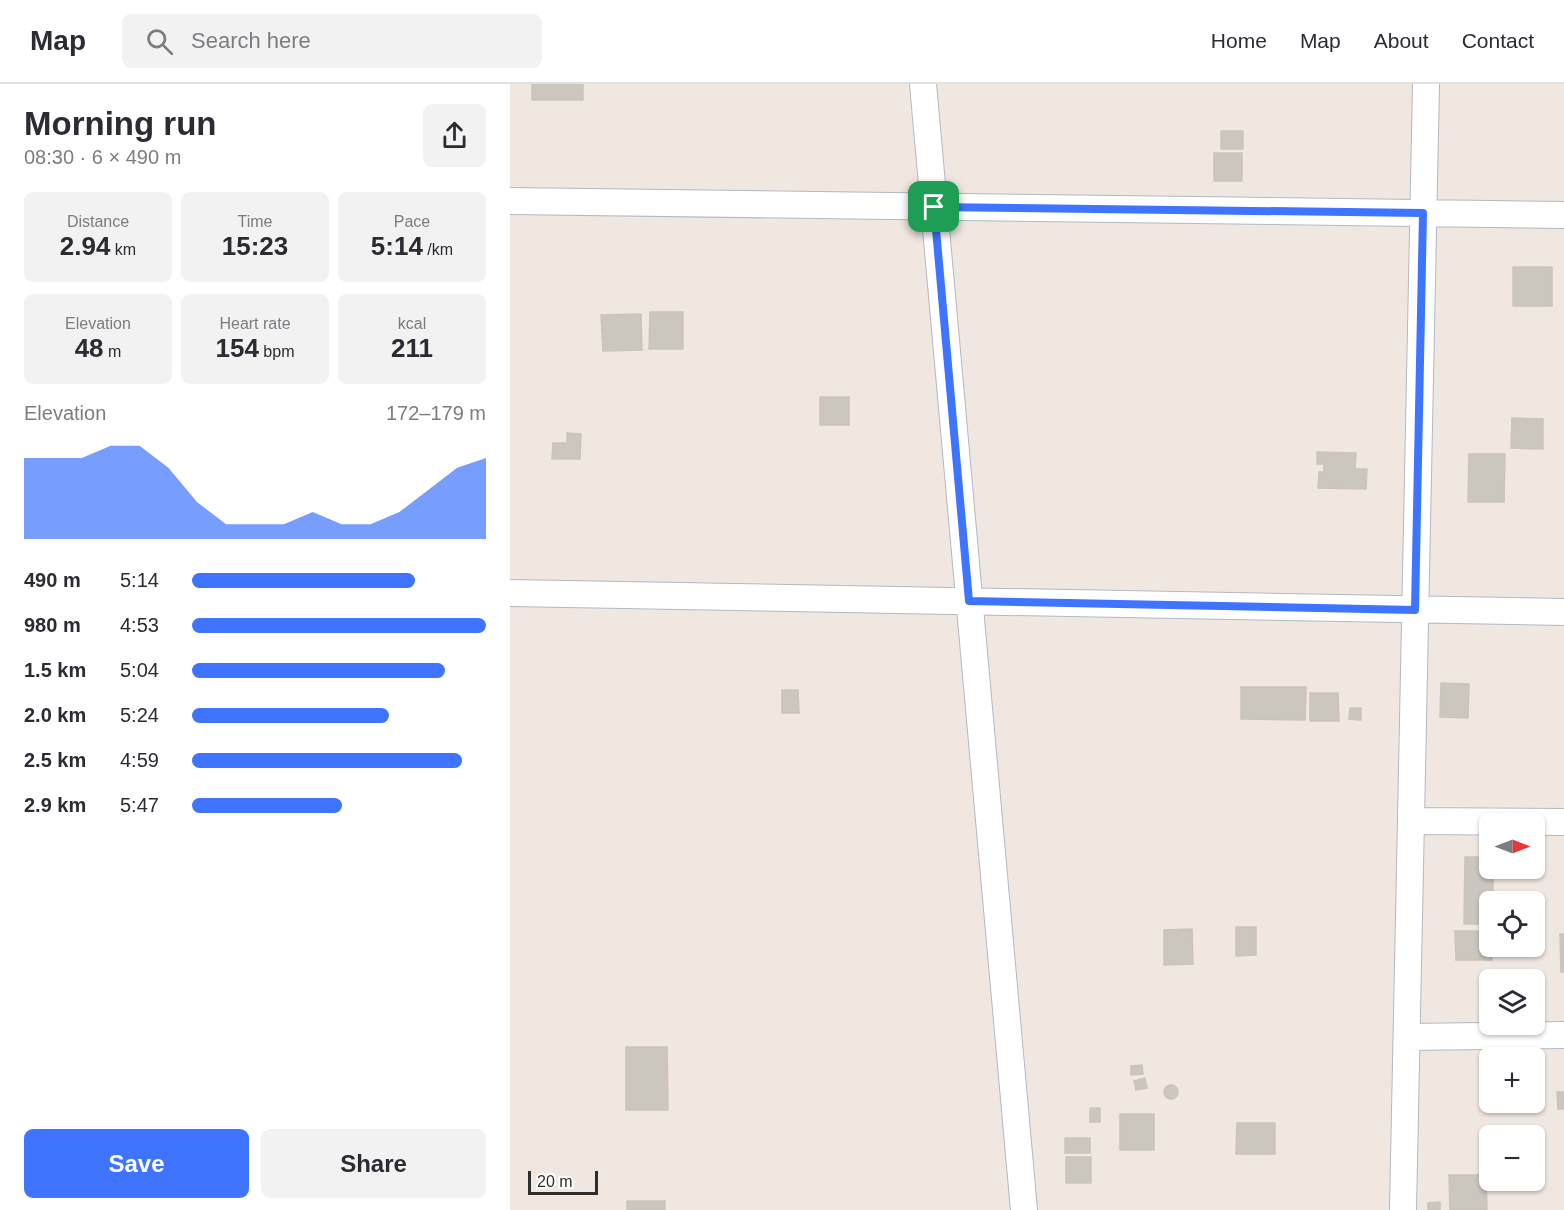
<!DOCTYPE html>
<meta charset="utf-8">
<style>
:root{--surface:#fff;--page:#f2f2f3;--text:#2b2b33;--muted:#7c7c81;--line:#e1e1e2;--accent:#3e74ff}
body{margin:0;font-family:Arial,sans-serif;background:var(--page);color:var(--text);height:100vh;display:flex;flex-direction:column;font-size:22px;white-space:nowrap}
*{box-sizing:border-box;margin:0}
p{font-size:20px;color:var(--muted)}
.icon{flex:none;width:33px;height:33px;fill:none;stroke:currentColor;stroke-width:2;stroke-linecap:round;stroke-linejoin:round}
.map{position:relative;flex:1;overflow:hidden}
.sheet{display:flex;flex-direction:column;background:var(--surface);width:510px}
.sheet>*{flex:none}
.needle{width:39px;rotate:90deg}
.buttons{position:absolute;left:969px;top:729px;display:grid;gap:12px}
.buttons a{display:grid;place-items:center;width:66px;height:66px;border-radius:9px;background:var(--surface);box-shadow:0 2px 4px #0004;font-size:30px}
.scale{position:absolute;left:18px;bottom:15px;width:70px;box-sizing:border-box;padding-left:6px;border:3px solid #2e2e2e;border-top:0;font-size:16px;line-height:21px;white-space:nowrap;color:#2e2e2e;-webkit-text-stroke:4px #fff;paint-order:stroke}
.pin{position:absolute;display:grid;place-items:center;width:51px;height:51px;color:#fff;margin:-26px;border-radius:12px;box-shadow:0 3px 9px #0006}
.round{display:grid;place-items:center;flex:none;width:63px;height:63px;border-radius:9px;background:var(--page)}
.head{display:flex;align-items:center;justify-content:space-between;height:102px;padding:0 24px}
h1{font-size:33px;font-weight:700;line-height:45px}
.stats{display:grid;grid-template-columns:repeat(3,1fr);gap:9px;height:102px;padding:6px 24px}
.stats div{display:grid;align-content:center;border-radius:9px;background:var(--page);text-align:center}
.stats b{font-size:26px;font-weight:700}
.stats small{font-size:16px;font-weight:400}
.stats p{font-size:16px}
.chart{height:168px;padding:12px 24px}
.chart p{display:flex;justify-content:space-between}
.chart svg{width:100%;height:108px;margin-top:6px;fill:var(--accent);opacity:.7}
.primary-button{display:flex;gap:12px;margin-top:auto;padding:12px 24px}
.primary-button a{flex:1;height:69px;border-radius:9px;background:var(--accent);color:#fff;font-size:24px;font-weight:700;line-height:69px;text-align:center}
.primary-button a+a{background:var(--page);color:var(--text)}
ul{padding:0 24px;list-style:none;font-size:20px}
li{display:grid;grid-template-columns:96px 72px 1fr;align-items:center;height:45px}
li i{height:15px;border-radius:8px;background:var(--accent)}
header{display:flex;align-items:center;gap:36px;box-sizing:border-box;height:84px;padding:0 30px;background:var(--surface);border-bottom:2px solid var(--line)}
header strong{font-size:28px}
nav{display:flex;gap:33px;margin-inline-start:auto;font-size:21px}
.search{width:420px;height:54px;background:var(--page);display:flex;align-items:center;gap:15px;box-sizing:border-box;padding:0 21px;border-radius:9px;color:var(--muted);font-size:22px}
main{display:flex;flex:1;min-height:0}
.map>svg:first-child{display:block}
.building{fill:#cbc6be;stroke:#ccc3b9;stroke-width:1.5}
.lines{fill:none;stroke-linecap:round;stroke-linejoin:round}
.minor-casing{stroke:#b4b8c2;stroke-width:28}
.minor{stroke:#fff;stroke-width:26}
.route-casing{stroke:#fff;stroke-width:12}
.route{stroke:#3e74ff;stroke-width:8}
</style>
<header>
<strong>Map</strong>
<div class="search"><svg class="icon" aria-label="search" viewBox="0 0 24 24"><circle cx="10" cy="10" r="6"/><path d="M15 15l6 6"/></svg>Search here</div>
<nav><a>Home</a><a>Map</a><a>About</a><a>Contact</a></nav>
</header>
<main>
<section class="sheet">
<div class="head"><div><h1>Morning run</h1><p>08:30 · 6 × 490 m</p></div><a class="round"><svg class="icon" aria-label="share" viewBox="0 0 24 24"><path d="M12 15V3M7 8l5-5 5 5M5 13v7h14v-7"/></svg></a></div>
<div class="stats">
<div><p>Distance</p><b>2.94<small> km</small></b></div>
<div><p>Time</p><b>15:23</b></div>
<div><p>Pace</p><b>5:14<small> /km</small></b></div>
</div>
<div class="stats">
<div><p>Elevation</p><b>48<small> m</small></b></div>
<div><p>Heart rate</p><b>154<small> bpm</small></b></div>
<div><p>kcal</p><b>211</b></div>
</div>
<div class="chart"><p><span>Elevation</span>172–179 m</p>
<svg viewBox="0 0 160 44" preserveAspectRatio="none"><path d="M0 44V11L10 11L20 11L30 6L40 6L50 15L60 29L70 38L80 38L90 38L100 33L110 38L120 38L130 33L140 24L150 15L160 11V44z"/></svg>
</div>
<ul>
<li><b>490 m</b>5:14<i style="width:76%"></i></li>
<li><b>980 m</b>4:53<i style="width:100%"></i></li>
<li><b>1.5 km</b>5:04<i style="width:86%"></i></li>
<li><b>2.0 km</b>5:24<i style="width:67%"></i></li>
<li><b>2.5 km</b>4:59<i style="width:92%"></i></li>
<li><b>2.9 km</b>5:47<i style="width:51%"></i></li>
</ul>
<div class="primary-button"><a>Save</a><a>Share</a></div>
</section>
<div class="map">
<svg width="1054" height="1126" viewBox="0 0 1054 1126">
<rect width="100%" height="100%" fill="#f0e7e0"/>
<path class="building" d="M22,0H73V16H22Z
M711,47H733V65H711Z
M704,69H732V97H704Z
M1003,183H1042V222H1003Z
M140,228H173V265H139Z
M131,230L132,266L93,267L91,231Z
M310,313H339V341H310Z
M1002,334L1033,335V365L1001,364Z
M57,349L71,350L70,375H42L43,359H57Z
M807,368L846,369L845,385H857L856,405L808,404L809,388H814V380H807Z
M959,370H995L994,418H958Z
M931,599L959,600L958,634L930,633Z
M731,603H796L795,636L731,635Z
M272,606H288L289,629H272Z
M800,609H828L829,637H800Z
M840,624H851V636L839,635Z
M955,773H980V784H983V818H980V840H954Z
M726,843H746V871L726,872Z
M682,845L683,880L654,881V846Z
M945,847H980L982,876H946Z
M1050,850H1054V888H1051Z
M116,963H157L158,1026H116Z
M632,981L633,990L621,991V982Z
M635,994L637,1004L626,1006L624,997Z
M654 1008a7 7 0 1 1 14 0a7 7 0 1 1-14 0Z
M1047,1008H1054V1025H1048Z
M580,1024H590V1038H580Z
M610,1030H644V1066H610Z
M727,1039H765V1070H726Z
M555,1054H580V1069H555Z
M556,1073H581V1099H556Z
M939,1091H976L977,1126H940Z
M117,1117H155V1126H117Z
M930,1118V1126H918V1119Z"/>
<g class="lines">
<defs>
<path id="minor" d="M413,0L514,1126
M0,117L1054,131
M0,509L1054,528
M901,737L1054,738
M897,953L1054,951
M893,1126L916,0"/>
</defs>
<use href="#minor" class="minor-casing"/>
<use href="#minor" class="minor"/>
</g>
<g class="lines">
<defs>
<path id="route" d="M424,123L913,129L905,526L459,517Z"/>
</defs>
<use href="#route" class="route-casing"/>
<use href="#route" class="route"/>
</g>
</svg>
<div class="buttons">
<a><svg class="needle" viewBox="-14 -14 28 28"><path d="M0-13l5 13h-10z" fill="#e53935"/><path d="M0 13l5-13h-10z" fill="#7c7c81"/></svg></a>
<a><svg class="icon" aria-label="locate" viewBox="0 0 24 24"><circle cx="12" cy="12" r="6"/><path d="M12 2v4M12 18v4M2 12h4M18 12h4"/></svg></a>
<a><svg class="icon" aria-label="layers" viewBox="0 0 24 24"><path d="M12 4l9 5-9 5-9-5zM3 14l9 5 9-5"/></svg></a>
<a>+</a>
<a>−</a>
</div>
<div class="scale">20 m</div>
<div class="pin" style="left:424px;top:123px;background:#1e9e55"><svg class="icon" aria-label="arrive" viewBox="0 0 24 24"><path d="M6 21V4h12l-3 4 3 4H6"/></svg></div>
</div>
</main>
